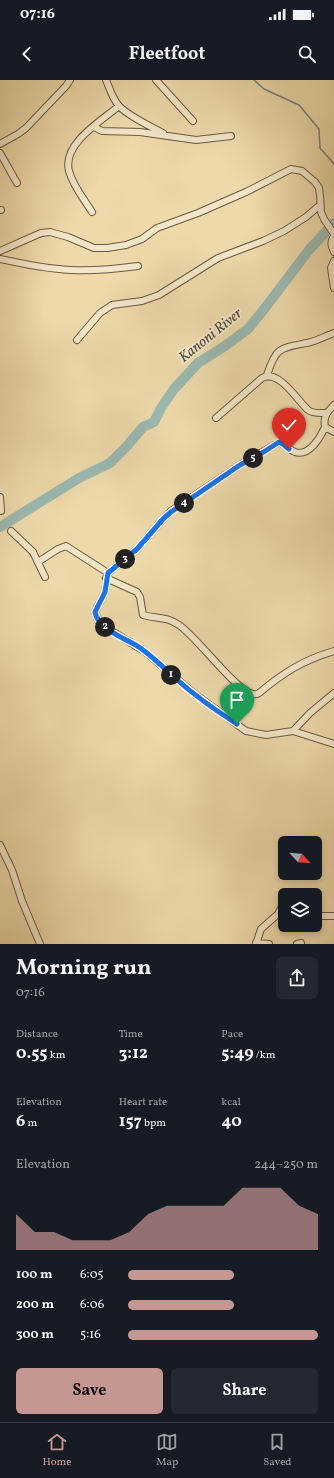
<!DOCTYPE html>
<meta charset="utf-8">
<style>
:root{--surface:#171b24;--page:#242831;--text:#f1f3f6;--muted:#9ea1a6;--line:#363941;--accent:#c59692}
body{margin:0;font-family:Vollkorn,serif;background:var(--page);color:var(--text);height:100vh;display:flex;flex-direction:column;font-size:15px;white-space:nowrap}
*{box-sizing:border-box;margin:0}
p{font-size:13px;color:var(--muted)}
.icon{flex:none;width:22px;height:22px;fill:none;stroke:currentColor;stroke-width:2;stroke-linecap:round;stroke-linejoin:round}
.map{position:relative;height:864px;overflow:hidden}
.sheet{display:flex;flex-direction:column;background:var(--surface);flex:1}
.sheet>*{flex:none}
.needle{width:26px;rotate:116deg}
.tools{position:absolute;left:278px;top:756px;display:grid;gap:8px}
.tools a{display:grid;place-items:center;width:44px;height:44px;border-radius:6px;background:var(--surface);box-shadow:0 2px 6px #0003;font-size:20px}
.pin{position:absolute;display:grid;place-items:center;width:34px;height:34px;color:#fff;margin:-41px -17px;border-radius:50% 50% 50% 0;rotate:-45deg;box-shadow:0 0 4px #0007}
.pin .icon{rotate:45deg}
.km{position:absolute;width:20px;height:20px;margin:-10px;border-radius:50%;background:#222;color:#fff;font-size:11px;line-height:20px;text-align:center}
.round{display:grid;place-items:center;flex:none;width:42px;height:42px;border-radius:6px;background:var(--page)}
.head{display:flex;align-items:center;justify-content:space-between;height:68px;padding:0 16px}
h1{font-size:22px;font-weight:700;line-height:30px}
.figures{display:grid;grid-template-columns:repeat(3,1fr);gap:6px;height:68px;padding:4px 16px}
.figures div{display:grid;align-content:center}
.figures b{font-size:17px;font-weight:700}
.figures small{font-size:11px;font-weight:400}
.figures p{font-size:11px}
.chart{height:112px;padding:8px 16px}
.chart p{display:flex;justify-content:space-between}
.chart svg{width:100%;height:72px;margin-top:4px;fill:var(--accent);opacity:.7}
.cta{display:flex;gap:8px;margin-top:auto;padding:8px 16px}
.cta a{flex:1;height:46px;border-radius:6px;background:var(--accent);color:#111;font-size:16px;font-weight:700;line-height:46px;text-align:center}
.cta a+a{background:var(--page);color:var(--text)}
ul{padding:0 16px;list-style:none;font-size:13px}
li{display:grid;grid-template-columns:64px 48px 1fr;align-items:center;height:30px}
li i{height:10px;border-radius:5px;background:var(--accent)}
.status{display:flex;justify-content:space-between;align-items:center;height:28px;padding:0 20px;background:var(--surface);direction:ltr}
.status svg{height:11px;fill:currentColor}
header{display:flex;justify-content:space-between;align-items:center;height:52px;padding:0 16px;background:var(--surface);font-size:18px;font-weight:700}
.dock{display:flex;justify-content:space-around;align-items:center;height:56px;border-top:1px solid var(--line);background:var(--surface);font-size:11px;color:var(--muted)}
.dock a{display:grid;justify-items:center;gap:2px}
.dock .selected{color:var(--accent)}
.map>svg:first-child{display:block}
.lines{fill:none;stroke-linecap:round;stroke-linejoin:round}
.stream{stroke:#768276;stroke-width:1.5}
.river{stroke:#9bb9b1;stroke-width:10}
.minor-casing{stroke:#6a5a41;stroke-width:8}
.minor{stroke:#f3e6c8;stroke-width:6}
.route-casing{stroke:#fff;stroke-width:8}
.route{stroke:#1a73e8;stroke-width:5}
.labels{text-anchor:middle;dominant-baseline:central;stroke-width:4;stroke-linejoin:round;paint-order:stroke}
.water-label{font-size:15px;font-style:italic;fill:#514b3b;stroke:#f3e6c8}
</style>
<div class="status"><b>07:16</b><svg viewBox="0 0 49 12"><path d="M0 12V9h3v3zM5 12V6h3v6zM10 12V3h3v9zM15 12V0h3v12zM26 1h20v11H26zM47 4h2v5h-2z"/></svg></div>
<header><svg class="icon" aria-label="back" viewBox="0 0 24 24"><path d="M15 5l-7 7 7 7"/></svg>Fleetfoot<svg class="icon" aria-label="search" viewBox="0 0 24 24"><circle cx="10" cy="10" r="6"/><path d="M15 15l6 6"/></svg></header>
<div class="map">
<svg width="334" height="864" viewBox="0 0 334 864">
<rect width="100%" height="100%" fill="#edd9aa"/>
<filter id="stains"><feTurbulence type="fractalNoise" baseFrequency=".005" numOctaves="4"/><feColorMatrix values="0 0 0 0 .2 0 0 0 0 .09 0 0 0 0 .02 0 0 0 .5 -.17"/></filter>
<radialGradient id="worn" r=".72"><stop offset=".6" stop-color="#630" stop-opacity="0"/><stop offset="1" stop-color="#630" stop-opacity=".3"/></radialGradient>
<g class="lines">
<path class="stream" d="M254,0L264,9L299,25L319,49L320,68L334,84"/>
<path class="river" d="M0,447L79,398L110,383L127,366L143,347L154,342L161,328L174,309L198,283L225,266L248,249L265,228L309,170L334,143"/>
<defs>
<path id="minor" d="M106,0C110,9 112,18 119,26C127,35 151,47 163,53
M156,0L193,41
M94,47L102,51L140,52L196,60L231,56
M0,64L18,54L26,48L66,6L70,0
M0,73L17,103
M0,130H1
M92,132C84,119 73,106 69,91C62,64 101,41 119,26
M334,156C330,162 331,165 334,172
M0,171L41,153L50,152L68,157L94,168H107L126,165L142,159L157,148L198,133L246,112L291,89L302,91L315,102L319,108L320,115L321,132L324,139L334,154
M0,179C23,184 47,189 70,190C93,191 116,189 138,186
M334,181L331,188L334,208
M77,260L100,233L112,225L142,221L159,215L218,178L263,161L284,151L306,137L320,125
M267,295C276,267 280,268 307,263C317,261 325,256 334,253
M216,338L262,298C279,289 297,320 308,330C313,334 321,333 327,333
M325,347C323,337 327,332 334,325
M334,352L325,347C320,358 309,377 295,372C288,370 284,360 276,364L240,385L171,431L164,438L137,469L108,493L105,512L95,532L99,542L105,547L144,571L196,615L246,651L266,655L293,651L334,664
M0,417L1,431
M11,451L33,472L45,497
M38,482L58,469L66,466L108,493
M106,498L137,512L140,517L143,535C157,539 166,536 179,545C197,557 237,612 253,614C256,615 257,614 259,613C283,593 303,580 334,571
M293,651L310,633L334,613
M0,765L12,790L22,821L40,864
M315,836H334
M256,863L269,864
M256,864L261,849L278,834L281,828L285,829
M297,864L301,863"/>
</defs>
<use href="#minor" class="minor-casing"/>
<use href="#minor" class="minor"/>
</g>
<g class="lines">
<defs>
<path id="route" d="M237,644C215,630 194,615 175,598C161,586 148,571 132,563C119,556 98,548 95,532L105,512L108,493L137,469L164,438L171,432L240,385L259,375L276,364L279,362L283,364L289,369"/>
</defs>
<use href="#route" class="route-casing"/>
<use href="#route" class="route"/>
</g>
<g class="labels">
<g class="water-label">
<text transform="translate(211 256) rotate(-39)">Kanoni River</text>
</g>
</g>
<rect width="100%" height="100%" filter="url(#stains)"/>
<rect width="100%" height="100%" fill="url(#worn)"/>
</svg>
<div class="tools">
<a><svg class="needle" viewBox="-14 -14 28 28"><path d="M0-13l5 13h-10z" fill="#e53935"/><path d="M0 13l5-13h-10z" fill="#9ea1a6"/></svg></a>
<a><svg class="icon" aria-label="layers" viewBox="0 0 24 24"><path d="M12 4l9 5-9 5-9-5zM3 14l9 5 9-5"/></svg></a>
</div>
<div class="pin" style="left:237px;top:644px;background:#1e9e55"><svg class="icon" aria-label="arrive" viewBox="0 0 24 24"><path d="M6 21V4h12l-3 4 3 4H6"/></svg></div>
<div class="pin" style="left:289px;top:369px;background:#d93025"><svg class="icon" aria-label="check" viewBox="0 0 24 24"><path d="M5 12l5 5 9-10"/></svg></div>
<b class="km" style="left:171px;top:595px">1</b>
<b class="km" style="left:105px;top:547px">2</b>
<b class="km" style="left:125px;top:479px">3</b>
<b class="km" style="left:184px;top:423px">4</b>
<b class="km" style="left:253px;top:378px">5</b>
</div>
<section class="sheet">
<div class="head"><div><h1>Morning run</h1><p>07:16</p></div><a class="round"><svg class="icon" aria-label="share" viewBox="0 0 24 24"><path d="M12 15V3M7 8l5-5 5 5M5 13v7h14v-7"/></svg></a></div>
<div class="figures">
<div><p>Distance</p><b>0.55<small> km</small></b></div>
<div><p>Time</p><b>3:12</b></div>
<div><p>Pace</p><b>5:49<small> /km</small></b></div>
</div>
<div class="figures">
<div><p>Elevation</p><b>6<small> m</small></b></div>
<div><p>Heart rate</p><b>157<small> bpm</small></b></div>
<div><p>kcal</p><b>40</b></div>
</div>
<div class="chart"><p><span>Elevation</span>244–250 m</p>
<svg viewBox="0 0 160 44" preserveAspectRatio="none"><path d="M0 44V22L10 33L20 33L30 38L40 38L50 38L60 33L70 22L80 17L90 17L100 17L110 17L120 6L130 6L140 6L150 17L160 22V44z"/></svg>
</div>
<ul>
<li><b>100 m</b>6:05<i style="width:56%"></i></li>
<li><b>200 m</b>6:06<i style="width:56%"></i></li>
<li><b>300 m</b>5:16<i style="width:100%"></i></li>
</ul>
<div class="cta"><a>Save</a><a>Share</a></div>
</section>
<nav class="dock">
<a class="selected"><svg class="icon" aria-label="home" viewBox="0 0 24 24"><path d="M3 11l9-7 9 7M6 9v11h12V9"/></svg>Home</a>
<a><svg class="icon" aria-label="map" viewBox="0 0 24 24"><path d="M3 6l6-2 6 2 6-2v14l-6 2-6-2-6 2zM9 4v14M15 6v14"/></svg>Map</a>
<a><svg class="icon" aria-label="saved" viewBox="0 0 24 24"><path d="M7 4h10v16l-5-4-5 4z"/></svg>Saved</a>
</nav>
